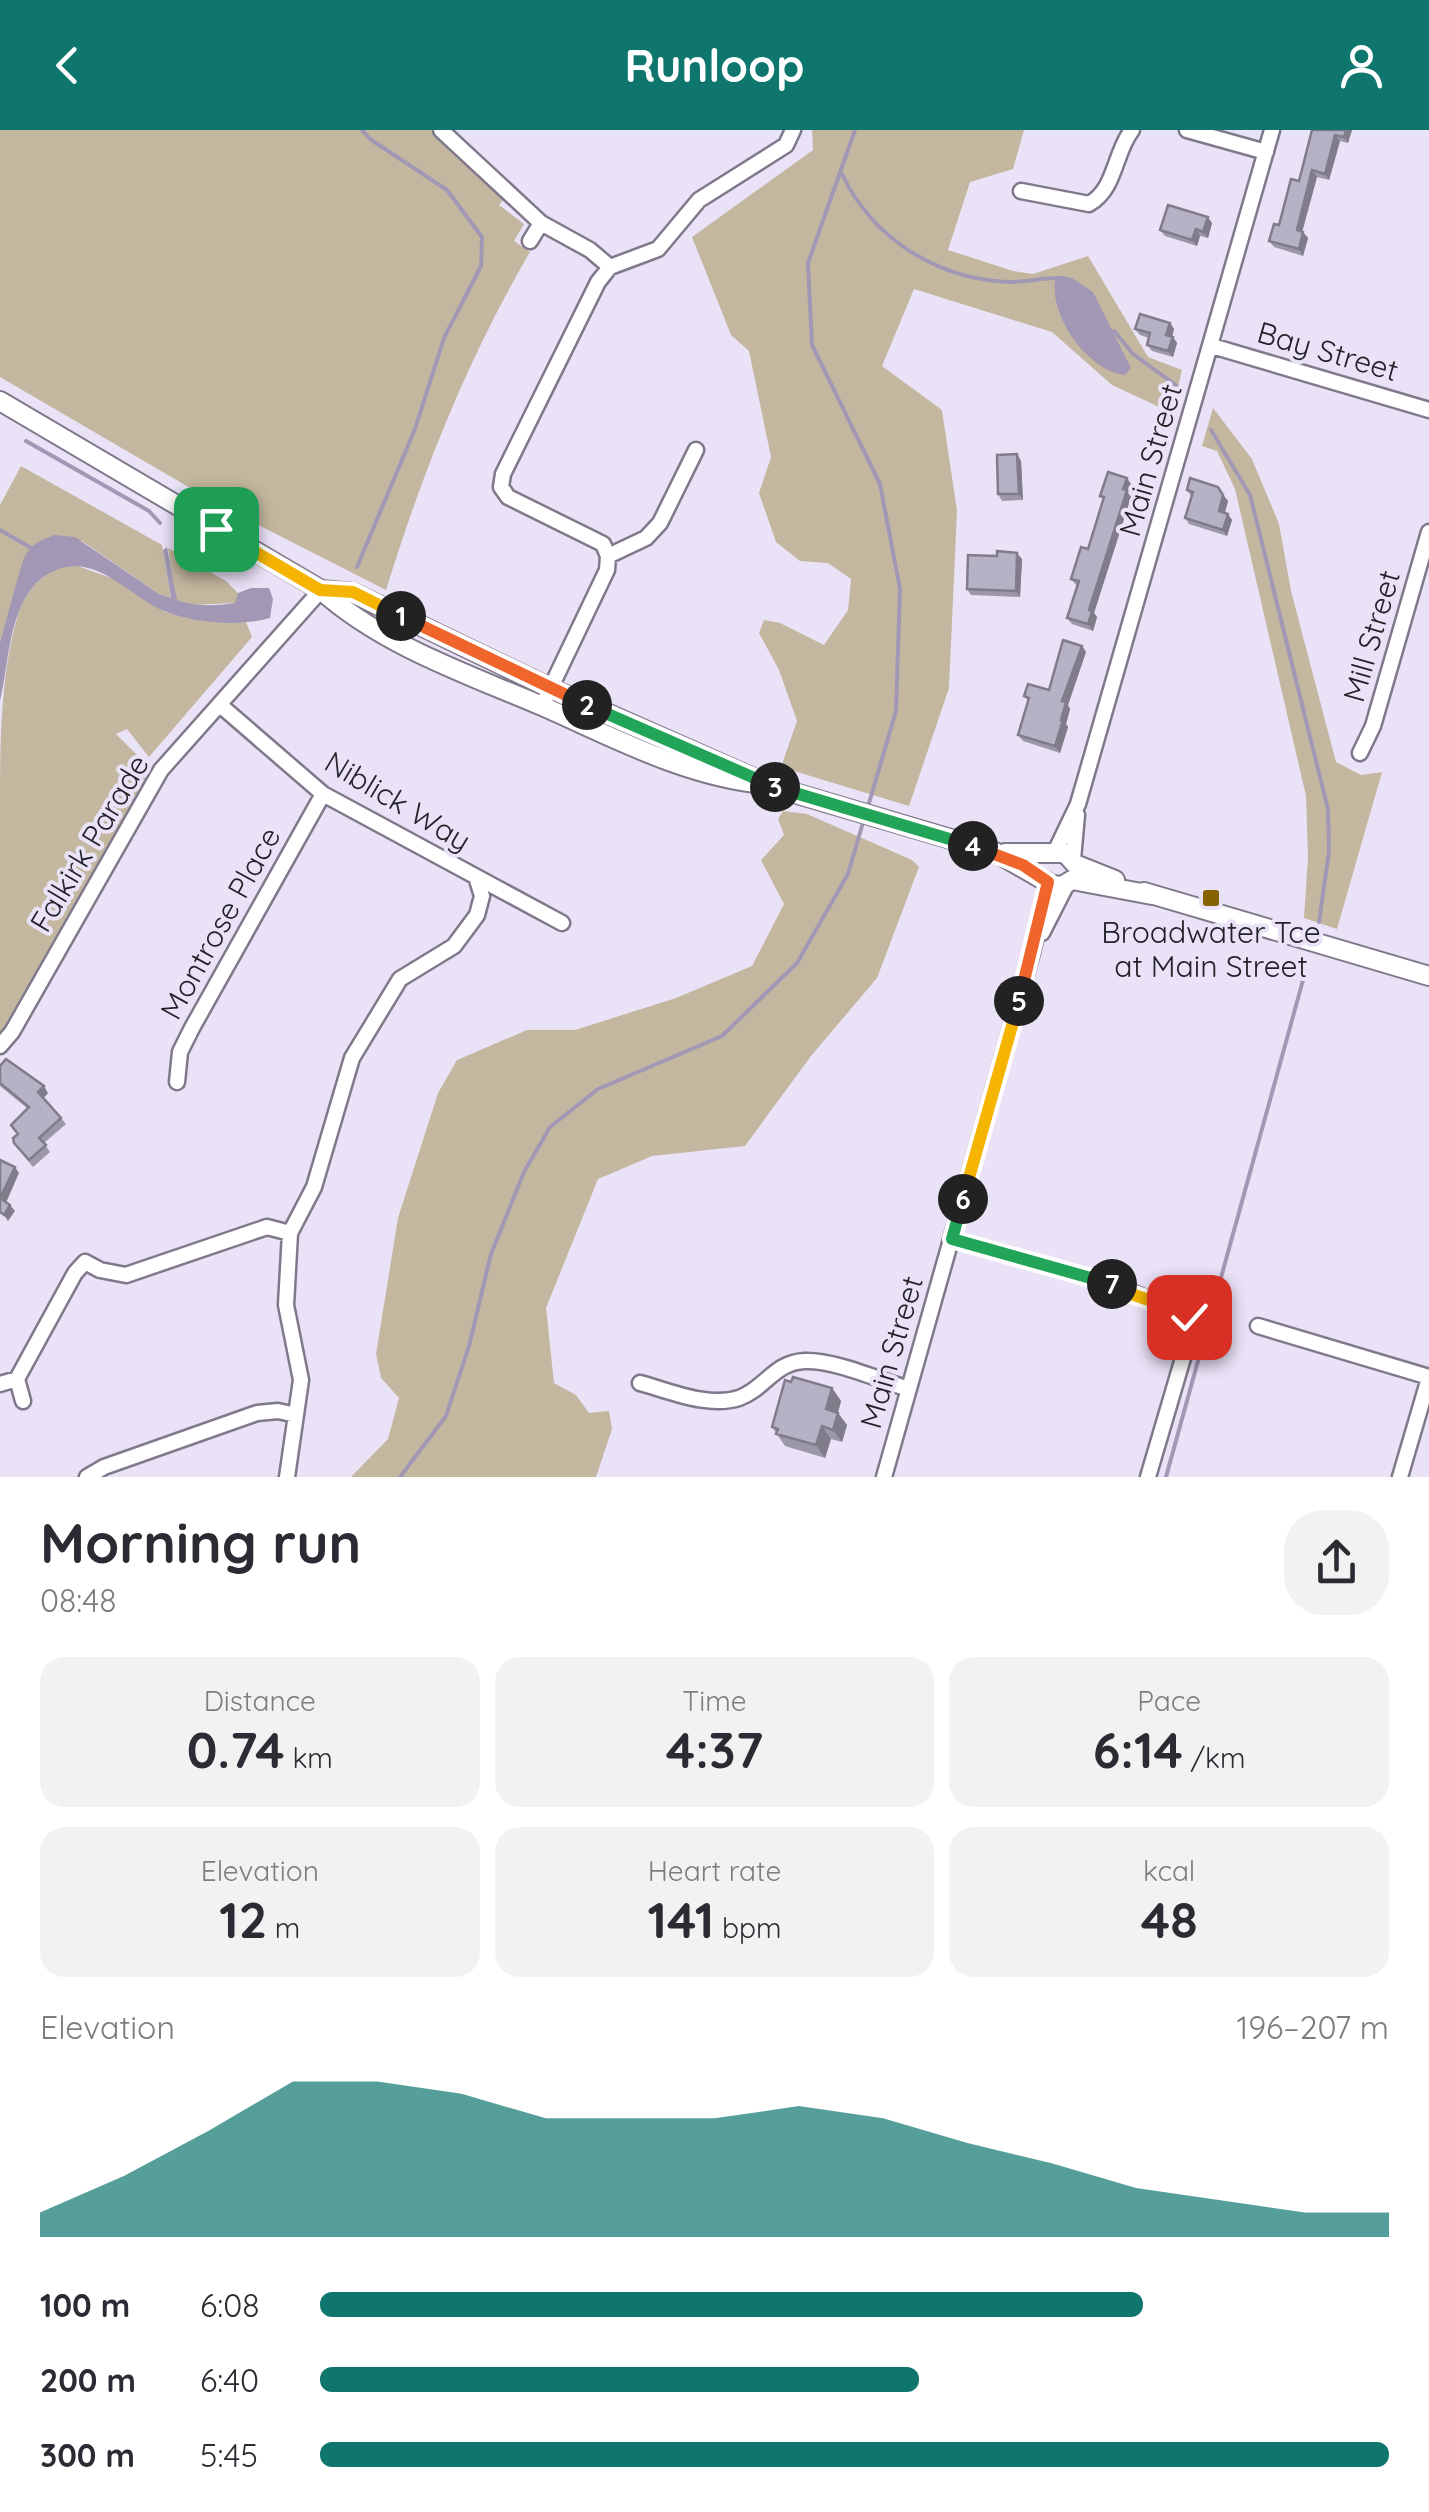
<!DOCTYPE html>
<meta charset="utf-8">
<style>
:root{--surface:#fff;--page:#f2f2f3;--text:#2b2b33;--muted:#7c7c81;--accent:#0f766e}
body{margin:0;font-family:Quicksand,sans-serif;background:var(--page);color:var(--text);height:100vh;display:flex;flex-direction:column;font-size:38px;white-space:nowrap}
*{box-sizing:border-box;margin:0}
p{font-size:32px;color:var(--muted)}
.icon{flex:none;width:55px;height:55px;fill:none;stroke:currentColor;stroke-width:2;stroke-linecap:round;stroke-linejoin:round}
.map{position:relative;height:1347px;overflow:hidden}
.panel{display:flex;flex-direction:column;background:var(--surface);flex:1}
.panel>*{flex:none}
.pin{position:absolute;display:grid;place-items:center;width:85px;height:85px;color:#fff;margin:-42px;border-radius:20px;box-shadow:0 5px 15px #0006}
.km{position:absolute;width:50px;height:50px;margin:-25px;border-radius:50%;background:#222;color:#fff;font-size:28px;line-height:50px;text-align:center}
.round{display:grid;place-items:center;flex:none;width:105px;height:105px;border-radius:40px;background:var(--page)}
.overview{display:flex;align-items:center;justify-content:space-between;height:170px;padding:0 40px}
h1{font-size:55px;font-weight:800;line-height:75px}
.stats{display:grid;grid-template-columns:repeat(3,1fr);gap:15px;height:170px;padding:10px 40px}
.stats div{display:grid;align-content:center;border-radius:25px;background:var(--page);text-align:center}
.stats b{font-size:50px;font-weight:800}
.stats small{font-size:28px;font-weight:400}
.stats p{font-size:28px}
.chart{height:280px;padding:20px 40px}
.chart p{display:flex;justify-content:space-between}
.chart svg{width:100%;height:180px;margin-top:10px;fill:var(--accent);opacity:.7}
ul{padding:0 40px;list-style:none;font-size:32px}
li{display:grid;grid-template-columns:160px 120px 1fr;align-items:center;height:75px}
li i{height:25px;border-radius:12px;background:var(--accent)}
header{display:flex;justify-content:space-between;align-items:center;height:130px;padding:0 40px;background:var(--accent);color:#fff;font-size:45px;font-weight:800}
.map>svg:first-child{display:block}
.green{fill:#c4b79f}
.water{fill:#a298b6}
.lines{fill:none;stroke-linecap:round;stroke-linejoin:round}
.stream{stroke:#a298b6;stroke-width:4}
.minor-casing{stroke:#80798c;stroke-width:19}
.tertiary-casing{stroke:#80798c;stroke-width:22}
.minor{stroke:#fff;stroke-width:14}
.tertiary{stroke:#fff;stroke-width:18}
.wall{fill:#9d98a9}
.shaded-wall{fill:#807c8a}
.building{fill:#b7b1c5;stroke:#807c8a;stroke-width:2.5}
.split-1-casing{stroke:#fff;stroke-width:20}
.split-2-casing{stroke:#fff;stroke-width:20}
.split-3-casing{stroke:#fff;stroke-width:20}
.split-4-casing{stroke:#fff;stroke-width:20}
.split-5-casing{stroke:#fff;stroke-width:20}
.split-6-casing{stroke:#fff;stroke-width:20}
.split-7-casing{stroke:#fff;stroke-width:20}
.split-8-casing{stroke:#fff;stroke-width:20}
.split-1{stroke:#f5b400;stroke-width:12}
.split-2{stroke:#f0652b;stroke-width:12}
.split-3{stroke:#22a559;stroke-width:12}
.split-4{stroke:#22a559;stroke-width:12}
.split-5{stroke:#f0652b;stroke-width:12}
.split-6{stroke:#f5b400;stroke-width:12}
.split-7{stroke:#22a559;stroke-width:12}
.split-8{stroke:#f5b400;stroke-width:12}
.poi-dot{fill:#876300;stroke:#eae3f8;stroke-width:4}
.labels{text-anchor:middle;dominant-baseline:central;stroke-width:8;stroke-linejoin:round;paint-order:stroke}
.street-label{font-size:30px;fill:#242229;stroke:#eae3f8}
.poi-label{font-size:30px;fill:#242229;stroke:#eae3f8}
</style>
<header><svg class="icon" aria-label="back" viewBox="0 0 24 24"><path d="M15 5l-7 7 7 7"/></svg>Runloop<svg class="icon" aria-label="person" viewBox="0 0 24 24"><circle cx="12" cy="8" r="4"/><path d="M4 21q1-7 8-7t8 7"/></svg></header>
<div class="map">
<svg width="1429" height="1347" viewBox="0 0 1429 1347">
<rect width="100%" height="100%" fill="#eae3f8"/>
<path class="green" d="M0,0H430L503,70L499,75L524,94L514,111L530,122C467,230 423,341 386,460L221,376L0,247Z
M812,0H1024L1013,39L970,52L948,120L1013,141L1033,144L1088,126L1148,227L1182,240L1172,283L1112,255L1052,202L914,159L882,236L942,280L957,381L949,558L909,676L781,637L797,591L779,540L759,503L764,490L780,493L824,515L848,480L851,449L828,433L800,431L776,412L759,363L771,327L749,221L731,205L692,107L813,20Z
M1213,278L1252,329L1279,394L1291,461L1336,632L1361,645L1382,642L1337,799L1304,788L1308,727L1306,666L1235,359L1217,321L1202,316Z
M21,336L162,415L171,468L159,464L82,411L20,444L0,512V375Z
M168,418L226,451L238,463L236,473L192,475L176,470Z
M75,435L114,449L165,482L184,487L246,492L252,507L149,627L127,599L116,604L145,633L139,641L114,640L146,648L0,904C0,829 0,755 0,680C0,614 0,544 19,481C29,456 48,437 75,435Z
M783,681L807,684L912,730L919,737L877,848L811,926L745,1016L652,1026L598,1049L546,1178L554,1253L576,1265L589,1283L609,1281L612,1299L596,1347H351L388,1309L399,1268L381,1248L376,1224L398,1088L438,963L457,930L527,900H575L676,868L752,836L784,774L761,730L784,705L778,689Z"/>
<path class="water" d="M1072,148L1093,162L1131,238L1125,245C1087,240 1050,187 1055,150Z
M55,405L75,407L159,464L171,468L163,420L167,417L177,470C197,477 214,476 235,473L238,463L251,458H269L273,469L270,488C240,497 193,493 164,481C128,466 96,422 54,441C37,448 26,464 19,481C8,509 7,541 0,571V512L22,433C29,415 38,411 55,405Z"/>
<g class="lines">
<path class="stream" d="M855,0L808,133L812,215L880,354L900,459L896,581L867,680
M842,44C873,109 936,148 1007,152C1026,153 1052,145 1068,149
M1114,201L1133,224L1177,256
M1211,300L1250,365L1328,679L1329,721L1319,792
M26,311L149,381L160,393
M0,400L35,420
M357,437L415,299L444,208L481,136L482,107L447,60L370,9L362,0
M400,1347L446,1286L469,1216L491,1124L524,1042L550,997L598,959L722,906L797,833L848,744L864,689
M1166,1347L1305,843"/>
<defs>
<path id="minor" d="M441,0L541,93L590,120L610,137
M1187,0L1266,22
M1021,61L1089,74C1116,59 1114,23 1132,0
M530,111L541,93
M1212,216L1429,280
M608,426L646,408L660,393L696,320
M220,575L323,664L562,793
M542,576L607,440L608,426L603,414L508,367L501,357L503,344L598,152L610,137L658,119L699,70L786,15L793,0
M1360,623L1373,596L1429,402
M1055,722L1078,674L1272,0
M1073,729L1077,685
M1042,803L1067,754
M0,916L12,902L161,640L321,460
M177,952L180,922L192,898L323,664
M953,1109L1115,1155L1189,1187L1193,1194L1148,1347
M1258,1196L1429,1247
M17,1249L75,1143L85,1132L100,1140L126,1145L267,1097L290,1103
M640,1253C670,1261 708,1278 739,1268C765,1259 774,1232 805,1231C835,1230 879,1250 909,1259
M0,1254L17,1249L23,1271
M87,1347L104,1337L257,1283L278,1281L296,1285
M287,1347L301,1250L286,1175L290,1103L314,1057L352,928L400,849L454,816L477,785L482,766L477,750
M884,1347L1032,823L1048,752
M1400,1347L1429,1248"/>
<path id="tertiary" d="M0,271L321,460C382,515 467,544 542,576C613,607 686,647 764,654L995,722L1052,755L1062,756L1072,750L1152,765
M321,460L353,463L550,558L751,647
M1005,723H1065L1075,734L1115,750
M1144,762L1429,846"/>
</defs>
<use href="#minor" class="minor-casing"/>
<use href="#tertiary" class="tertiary-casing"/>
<use href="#minor" class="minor"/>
<use href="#tertiary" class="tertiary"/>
</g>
<path class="wall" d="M1310,0H1352L1348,13L1340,11L1329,50L1317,47L1302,102L1308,108L1303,126L1274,117L1269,111L1279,95L1299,51L1312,2Z
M1212,93L1208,108L1200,106L1197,116L1165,106L1160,100Z
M1170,193L1174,199L1172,206L1177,213L1173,227L1152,221L1147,215L1149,208L1140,205L1135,199Z
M1017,324L1021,331L1023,370L1002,371L998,364Z
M1131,354L1128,363L1131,367L1094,483L1097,487L1093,501L1072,494L1067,488L1077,456L1071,449L1088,419L1103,370L1100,366Z
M1218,357L1228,371L1225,383L1232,390L1227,406L1189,394L1185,388L1191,366L1187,360Z
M1022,429L1020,467L971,465L967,459Z
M1082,516L1086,522L1068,575L1070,579L1066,594L1068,597L1060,623L1023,611L1018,605L1028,571L1024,566L1049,560Z
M0,936L48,963L44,968L66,994L44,1013L50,1022L33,1037L14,1013L18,1004L11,995L27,978L0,956Z
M791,1252L832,1258L841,1271L838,1283L847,1295L842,1312L831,1309L825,1328L785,1316L772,1297Z"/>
<path class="shaded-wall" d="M1346,0H1352L1348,13L1344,7Z
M1335,5L1340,11L1329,50L1325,44Z
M1312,40L1317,47L1301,106L1297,100Z
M1208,87L1212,93L1208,108L1203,102Z
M1196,99L1200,106L1197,116L1192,110Z
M1303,102L1308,108L1303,126L1299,119Z
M1170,193L1174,199L1171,211L1166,205Z
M1173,207L1177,213L1173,227L1168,221Z
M1017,324L1021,331L1023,370L1019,364Z
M1127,348L1131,354L1128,363L1131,367L1094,483L1097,487L1093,501L1088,494L1089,480Z
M1223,365L1228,371L1223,387L1219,381Z
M1228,384L1232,390L1227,406L1223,400Z
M1017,423L1022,429L1020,467L1016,461Z
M1082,516L1086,522L1068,575L1070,579L1066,594L1068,597L1060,623L1055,616L1062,571Z
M44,956L48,963L43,968L38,962Z
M15,1037L19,1043L5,1075L0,1068Z
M10,1075L15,1081L8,1091L4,1085Z
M832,1258L841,1271L835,1292L826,1279Z
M838,1283L847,1295L842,1312L833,1300Z
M822,1296L831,1309L825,1328L816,1315Z"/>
<path class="building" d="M1312,0H1346L1344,7L1335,5L1325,44L1312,40L1297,100L1303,102L1299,119L1269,111L1274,94L1279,95L1291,49L1299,51Z
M1168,75L1208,87L1203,102L1196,99L1192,110L1160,100Z
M1140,184L1170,193L1166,205L1173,207L1168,221L1147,215L1150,203L1135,199Z
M1017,324L1019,364H998L997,325Z
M1108,342L1127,348L1123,359L1127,360L1089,480L1092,481L1088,494L1067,488L1079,451L1071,449L1081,417L1088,419L1104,367L1100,366Z
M1190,348L1218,357L1223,365L1219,381L1228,384L1223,400L1185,388L1193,362L1187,360Z
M997,421L1017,423L1016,461L967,459L968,425L997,426Z
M1063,510L1082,516L1062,571L1066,572L1061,590H1063L1055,616L1018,605L1029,568L1024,566L1028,554L1049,560Z
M6,929L44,956L38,962L61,988L39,1008L46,1015L29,1030L14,1013L13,1008L18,1004L11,995L29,977L0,953V936Z
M0,1030L15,1037L0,1068L10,1075L4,1085L0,1082Z
M793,1247L832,1258L826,1279L838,1283L833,1300L822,1296L816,1315L776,1304L778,1299L772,1297L785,1250L791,1252Z"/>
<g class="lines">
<defs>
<path id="split-1" d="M216,399L320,460L353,462L401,486"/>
<path id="split-2" d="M401,486L587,575"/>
<path id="split-3" d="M587,575L775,657"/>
<path id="split-4" d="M775,657L973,716"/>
<path id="split-5" d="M973,716L1023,735L1048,752L1019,871"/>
<path id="split-6" d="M963,1069L1019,871"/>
<path id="split-7" d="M963,1069L952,1109L1112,1154"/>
<path id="split-8" d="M1112,1154L1128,1163L1185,1182L1189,1187"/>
</defs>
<use href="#split-1" class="split-1-casing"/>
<use href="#split-2" class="split-2-casing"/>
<use href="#split-3" class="split-3-casing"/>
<use href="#split-4" class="split-4-casing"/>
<use href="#split-5" class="split-5-casing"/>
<use href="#split-6" class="split-6-casing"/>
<use href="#split-7" class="split-7-casing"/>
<use href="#split-8" class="split-8-casing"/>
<use href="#split-1" class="split-1"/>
<use href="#split-2" class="split-2"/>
<use href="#split-3" class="split-3"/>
<use href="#split-4" class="split-4"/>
<use href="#split-5" class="split-5"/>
<use href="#split-6" class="split-6"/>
<use href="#split-7" class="split-7"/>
<use href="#split-8" class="split-8"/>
</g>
<rect class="poi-dot" x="1201" y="758" width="20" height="20" rx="5"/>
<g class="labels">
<g class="street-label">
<text transform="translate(1328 221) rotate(16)">Bay Street</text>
<text transform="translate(1150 330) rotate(-74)">Main Street</text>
<text transform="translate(1371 506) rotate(-74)">Mill Street</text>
<text transform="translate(398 671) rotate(31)">Niblick Way</text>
<text transform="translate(89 713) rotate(-59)">Falkirk Parade</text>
<text transform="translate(220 793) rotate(-61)">Montrose Place</text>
<text transform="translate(891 1222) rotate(-74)">Main Street</text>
</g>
<g class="poi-label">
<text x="1211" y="802">Broadwater Tce<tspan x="1211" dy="34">at Main Street</tspan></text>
</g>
</g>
</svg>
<div class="pin" style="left:216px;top:399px;background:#1e9e55"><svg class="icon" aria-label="arrive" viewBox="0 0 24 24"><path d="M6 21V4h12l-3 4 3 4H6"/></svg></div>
<div class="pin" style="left:1189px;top:1187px;background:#d93025"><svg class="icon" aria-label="check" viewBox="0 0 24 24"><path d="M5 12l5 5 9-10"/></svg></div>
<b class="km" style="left:401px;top:486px">1</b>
<b class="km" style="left:587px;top:575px">2</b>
<b class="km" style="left:775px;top:657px">3</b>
<b class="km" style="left:973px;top:716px">4</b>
<b class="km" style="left:1019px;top:871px">5</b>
<b class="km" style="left:963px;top:1069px">6</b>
<b class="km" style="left:1112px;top:1154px">7</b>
</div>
<section class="panel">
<div class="overview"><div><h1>Morning run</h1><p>08:48</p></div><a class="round"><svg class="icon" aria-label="share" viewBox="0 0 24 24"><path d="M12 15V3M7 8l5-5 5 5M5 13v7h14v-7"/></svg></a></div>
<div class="stats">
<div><p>Distance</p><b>0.74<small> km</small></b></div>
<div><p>Time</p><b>4:37</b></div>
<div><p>Pace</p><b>6:14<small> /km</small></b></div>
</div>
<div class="stats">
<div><p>Elevation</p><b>12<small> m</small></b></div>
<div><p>Heart rate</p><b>141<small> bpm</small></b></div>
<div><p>kcal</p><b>48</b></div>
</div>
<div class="chart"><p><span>Elevation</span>196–207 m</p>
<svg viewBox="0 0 160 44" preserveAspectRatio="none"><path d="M0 44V38L10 29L20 18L30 6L40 6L50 9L60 15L70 15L80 15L90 12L100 15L110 21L120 26L130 32L140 35L150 38L160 38V44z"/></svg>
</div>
<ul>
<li><b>100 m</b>6:08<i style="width:77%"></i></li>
<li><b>200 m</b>6:40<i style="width:56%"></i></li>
<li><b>300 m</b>5:45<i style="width:100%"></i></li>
</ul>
</section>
